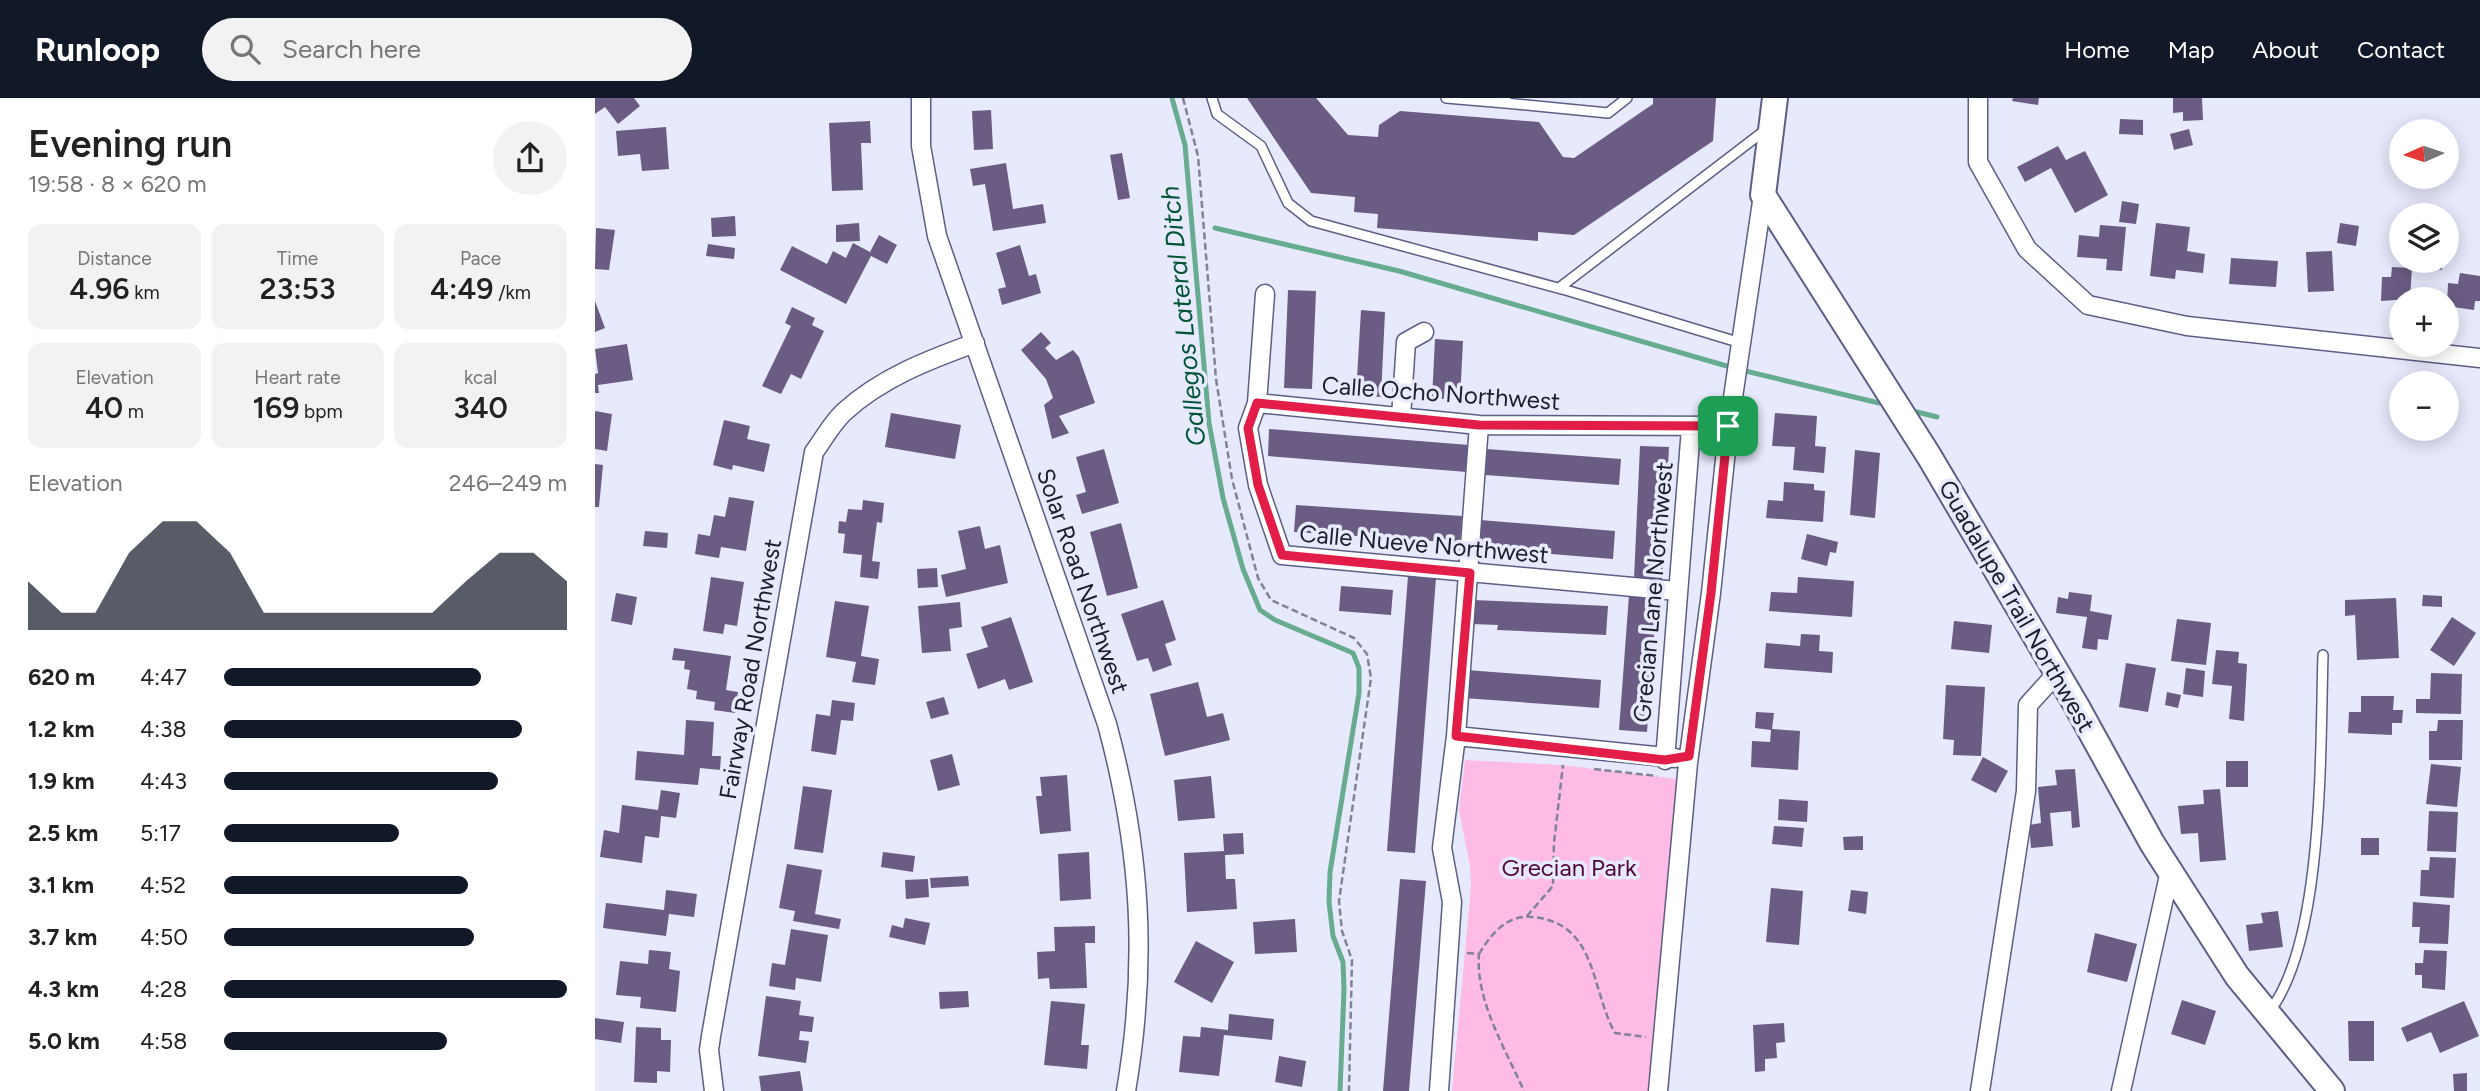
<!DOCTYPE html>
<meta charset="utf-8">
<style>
:root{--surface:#fff;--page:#f2f2f2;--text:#222;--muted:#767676;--accent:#111827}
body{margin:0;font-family:Figtree,sans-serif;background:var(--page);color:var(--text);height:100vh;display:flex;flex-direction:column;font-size:26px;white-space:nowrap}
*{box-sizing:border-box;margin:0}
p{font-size:23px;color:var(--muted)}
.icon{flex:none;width:38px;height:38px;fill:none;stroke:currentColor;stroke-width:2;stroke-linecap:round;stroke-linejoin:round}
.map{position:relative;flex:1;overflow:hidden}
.details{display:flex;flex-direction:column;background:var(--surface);width:595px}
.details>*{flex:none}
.needle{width:46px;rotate:267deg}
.tools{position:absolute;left:1794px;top:21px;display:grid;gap:14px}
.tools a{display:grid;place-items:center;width:70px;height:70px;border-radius:50%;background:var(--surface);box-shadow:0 4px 18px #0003;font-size:35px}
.pin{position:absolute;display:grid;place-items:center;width:60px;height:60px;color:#fff;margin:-30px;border-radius:14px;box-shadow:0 4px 10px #0006}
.round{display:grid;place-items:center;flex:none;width:74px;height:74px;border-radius:37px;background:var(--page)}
.overview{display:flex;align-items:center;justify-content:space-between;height:119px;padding:0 28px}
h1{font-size:38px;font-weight:600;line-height:52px}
.stats{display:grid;grid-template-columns:repeat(3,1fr);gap:10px;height:119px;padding:7px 28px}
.stats div{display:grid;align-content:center;border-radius:14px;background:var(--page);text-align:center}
.stats b{font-size:30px;font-weight:600}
.stats small{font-size:19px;font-weight:400}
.stats p{font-size:19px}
.chart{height:196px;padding:14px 28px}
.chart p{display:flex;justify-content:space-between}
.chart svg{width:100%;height:126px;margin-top:7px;fill:var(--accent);opacity:.7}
ul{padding:0 28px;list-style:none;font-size:23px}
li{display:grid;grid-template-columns:112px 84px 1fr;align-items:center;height:52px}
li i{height:18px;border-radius:9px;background:var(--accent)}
header{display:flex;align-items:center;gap:42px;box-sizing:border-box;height:98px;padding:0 35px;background:var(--accent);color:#fff}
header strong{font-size:33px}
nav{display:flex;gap:38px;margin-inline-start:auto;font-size:24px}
.search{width:490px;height:63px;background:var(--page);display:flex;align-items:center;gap:18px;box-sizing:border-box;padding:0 24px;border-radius:38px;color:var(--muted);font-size:26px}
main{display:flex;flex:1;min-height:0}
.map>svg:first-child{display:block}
.green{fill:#fdbbe5}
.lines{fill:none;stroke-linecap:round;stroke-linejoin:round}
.stream{stroke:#67ac8f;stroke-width:5}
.building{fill:#6b5c84}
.lane-casing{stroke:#5c5e87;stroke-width:12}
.street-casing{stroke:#5c5e87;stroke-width:21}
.secondary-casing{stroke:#5c5e87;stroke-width:28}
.path{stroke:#818294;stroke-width:2.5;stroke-dasharray:7 3.5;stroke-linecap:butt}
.lane{stroke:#fff;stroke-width:9}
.street{stroke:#fff;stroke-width:18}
.secondary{stroke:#fff;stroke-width:24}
.route-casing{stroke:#fff;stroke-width:14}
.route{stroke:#e11d48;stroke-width:9}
.labels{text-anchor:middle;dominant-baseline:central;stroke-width:7;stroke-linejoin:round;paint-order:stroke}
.street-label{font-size:24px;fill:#1c1d2d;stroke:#e7e9fc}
.park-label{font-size:24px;fill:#4f063d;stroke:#e7e9fc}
.water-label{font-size:26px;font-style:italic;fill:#005537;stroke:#e7e9fc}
</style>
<header>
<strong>Runloop</strong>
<div class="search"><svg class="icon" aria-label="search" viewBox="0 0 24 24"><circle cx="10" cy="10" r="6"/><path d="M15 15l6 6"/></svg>Search here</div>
<nav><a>Home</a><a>Map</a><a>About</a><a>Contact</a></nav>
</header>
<main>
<section class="details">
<div class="overview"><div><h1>Evening run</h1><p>19:58 · 8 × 620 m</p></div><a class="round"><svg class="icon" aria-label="share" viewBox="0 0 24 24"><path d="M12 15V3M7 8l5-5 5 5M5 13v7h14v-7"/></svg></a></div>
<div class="stats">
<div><p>Distance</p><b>4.96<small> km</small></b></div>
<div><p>Time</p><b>23:53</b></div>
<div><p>Pace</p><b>4:49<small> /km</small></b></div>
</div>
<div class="stats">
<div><p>Elevation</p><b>40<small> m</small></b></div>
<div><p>Heart rate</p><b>169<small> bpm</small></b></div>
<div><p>kcal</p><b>340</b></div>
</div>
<div class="chart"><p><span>Elevation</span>246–249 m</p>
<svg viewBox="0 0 160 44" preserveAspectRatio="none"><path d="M0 44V27L10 38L20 38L30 17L40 6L50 6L60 17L70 38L80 38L90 38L100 38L110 38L120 38L130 27L140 17L150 17L160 27V44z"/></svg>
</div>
<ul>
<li><b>620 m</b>4:47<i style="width:75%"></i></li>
<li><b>1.2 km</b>4:38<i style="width:87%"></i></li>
<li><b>1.9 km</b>4:43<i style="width:80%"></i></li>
<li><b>2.5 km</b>5:17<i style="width:51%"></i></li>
<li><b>3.1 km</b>4:52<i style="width:71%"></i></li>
<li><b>3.7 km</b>4:50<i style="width:73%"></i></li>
<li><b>4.3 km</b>4:28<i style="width:100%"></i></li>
<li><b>5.0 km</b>4:58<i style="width:65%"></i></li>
</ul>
</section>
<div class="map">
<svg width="1885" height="993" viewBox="0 0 1885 993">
<rect width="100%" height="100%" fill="#e7e9fc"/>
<path class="green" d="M870,662L966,667L1082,681L1053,993H857L876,789L875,768L864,712Z"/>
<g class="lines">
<path class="stream" d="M577,0L590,47L614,325L628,400L648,471L665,512L680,522L758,555L764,570V595L735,774L734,804L738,838L748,864L749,892L745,993
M620,130L804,173L1142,271L1284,305
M1322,314L1342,319"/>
</g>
<path class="building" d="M0,0H39L45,8L23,26L10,9L0,16Z
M652,0H721L753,37L783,39L784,27L805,13L944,24L968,59L979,60L1058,6V0H1121L1118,43L979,137L943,134V143L782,130L783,116L759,114L760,99L716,95Z
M1418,0H1444L1443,7L1417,3Z
M1578,0H1607L1608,22L1588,23V14L1578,15Z
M396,12L398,51L379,52L377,13Z
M1525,21L1548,22V37L1524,36Z
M275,23L276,45H266L268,92L237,93L234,25Z
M71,29L74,71L47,73L45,56L23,58L21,33Z
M1594,31L1598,47L1579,52L1575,36Z
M1463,48L1471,62L1490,53L1513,97L1480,115L1456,70L1430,84L1422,69Z
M527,55L535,100L523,102L515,57Z
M411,65L418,111L448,106L451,125L398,133L390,86L378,88L375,71Z
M1527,103L1544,106L1541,126L1524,124Z
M140,118L141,138L117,139L116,120Z
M264,125L265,143L241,144V127Z
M1561,125L1595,129L1592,153L1610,156L1608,175L1581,172L1580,181L1555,178Z
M1745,125L1764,128L1761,148L1742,145Z
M1505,127L1531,129L1527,173L1511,172L1512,161L1482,159L1484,137L1504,139Z
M1,130L20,132L14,172L0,171Z
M284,137L302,147L292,166L276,158L251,206L185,172L197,148L232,166L238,153L251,160L258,145L275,154Z
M113,146L140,150L139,161L111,158Z
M425,147L434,178L441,176L446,195L407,207L403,191L411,189L401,155Z
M1737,153L1739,193L1713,194L1711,154Z
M1636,160L1683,163L1681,189L1634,186Z
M1821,163H1848L1847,172L1821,168Z
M1797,169L1817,170L1815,201L1786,203L1787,179H1796Z
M1865,175L1885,178V203H1880L1879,212L1852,208L1853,185L1863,186Z
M693,192L721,193L717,291L689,290Z
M0,203L10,230L0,234Z
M197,209L220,220L217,227L229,233L206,281L196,276L186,296L167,288L196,228L190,225Z
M766,212L790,214L786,299L761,297Z
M446,234L456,245L450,250L461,262L478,252L484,259L500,305L464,318L474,335L457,341L449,307L458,300L451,281L426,252Z
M840,241L868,243L865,302L837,300Z
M32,246L38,282L3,287L4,295H0V276L3,275L0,251Z
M0,313L17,316L12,353L0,351Z
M296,315L366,327L360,361L290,349Z
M1180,315L1222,318L1220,348L1231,349L1229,375L1198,372L1200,349L1177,348Z
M129,322L155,328L152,341L175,346L169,374L138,367L137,372L118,367Z
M674,331L874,347L872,374L673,358Z
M1045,348L1074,349L1067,483L1039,481Z
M509,351L524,405L487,416L481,397L491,394L481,359Z
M892,351L1026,361L1024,387L890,377Z
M1260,352L1285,355L1280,420L1255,417Z
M0,366L8,367L4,409H0Z
M1189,384L1219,386V392L1230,393L1228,424L1171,420L1173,402L1188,403Z
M134,399L159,403L151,453L126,449L124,460L100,456L103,436L115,438L119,417L130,419Z
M268,402L289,405L287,425L282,424L277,463L285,464L283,481L265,479L267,457L248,455L250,436L243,435L244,423L251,424L253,411L267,412Z
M701,407L867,418L865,445L699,434Z
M885,422L1020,433L1018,461L883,450Z
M526,425L543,490L512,498L495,434Z
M385,428L390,451L405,447L413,485L351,499L346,477L371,471L363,433Z
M50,433L73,435L72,450L48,448Z
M1212,436L1243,444L1241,455L1235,454L1232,468L1206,461Z
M342,470L343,489L323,490L322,471Z
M813,478L841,480L820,755L792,753Z
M116,479L149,484L142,528L130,526L128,536L108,533Z
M1203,479L1259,483L1257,519L1174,513L1176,494L1202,495Z
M746,488L798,492L796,517L744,513Z
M1474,494L1497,497L1495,513L1517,517L1513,542L1503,541L1502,552L1487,550L1492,519L1461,515L1463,499L1473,501Z
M21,495L42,499L37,527L16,523Z
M1034,497L1062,499L1052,634L1024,632Z
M1828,497L1847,498V509L1827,508Z
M1801,500L1804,560L1762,562L1760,517L1750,518V502Z
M568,502L581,542L570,546L577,567L558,574L553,560L542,563L526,516Z
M878,502L1013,508L1011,537L902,532L903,527L877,526Z
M240,503L274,508L266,558L284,561L280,587L257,584L261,564L231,559Z
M365,504L367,529L354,531L356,553L327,555L323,508Z
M416,519L438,584L414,592L410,581L383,591L371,556L393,549L386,529Z
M1857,519L1881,535L1859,568L1835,552Z
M1582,521L1616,525L1611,567L1576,563Z
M1359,523L1397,527L1394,555L1356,551Z
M1206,536L1225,537L1224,553L1238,554L1237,575L1169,570L1171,545L1205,548Z
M79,550L136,558L131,592L143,594L140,615L119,612L120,604L101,601L102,593L92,591L95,572L89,571L90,563L77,562Z
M1621,552L1644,554L1643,565L1652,566L1649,623L1634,621L1637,588L1617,586Z
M1531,565L1561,570L1553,614L1524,609Z
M1591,570L1610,573L1608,599L1588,596Z
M871,572L1006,582L1004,610L869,600Z
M1836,575L1867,576L1866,616L1821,615V601H1835Z
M603,584L612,619L628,615L635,642L570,658L555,596Z
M1351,587L1390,589L1386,658L1358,657L1359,642L1348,641Z
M1572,594L1586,597L1583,610L1570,607Z
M1766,598H1799L1798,612H1808L1807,625H1797V637L1753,635L1754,614H1766Z
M349,599L354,616L336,621L331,604Z
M237,602L260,605L258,623L246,622L241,657L216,653L221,616L235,618Z
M1161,614L1179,615L1177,631L1205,633L1203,672L1156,669L1157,643L1175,644L1176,632L1160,630Z
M91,622L119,624L117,658H126L125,672L105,670L103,687L40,682L42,653L89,657Z
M1843,622H1868L1867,662H1834V633H1842Z
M357,656L365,687L343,693L335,662Z
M1388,659L1413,673L1401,695L1376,682Z
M1631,663H1653V689H1631Z
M1836,666L1866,669L1862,709L1831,706Z
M1480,671L1485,729L1477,730L1476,713L1455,715L1458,748L1436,750L1434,727L1446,725L1443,689L1462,687L1460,672Z
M472,677L476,733L445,736L441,698H447L445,679Z
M616,678L620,720L583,723L579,682Z
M208,688L237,692L228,755L199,751Z
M1625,691L1631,762L1605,764L1603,735L1586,736L1583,708L1609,706L1608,692Z
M66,692L85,695L81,720L66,718L64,740L50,738L47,765L5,759L9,732L24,735L27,707L63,712Z
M1184,701L1213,703L1212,724L1183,722Z
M1834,713L1863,714L1861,754L1832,753Z
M1179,728L1209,730L1207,749L1177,746Z
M648,735L649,756L630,757L631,781H640L642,811L592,814L589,755L629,753L628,736Z
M1268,738V752H1249L1248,739Z
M1766,740H1784V757H1766Z
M288,754L320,758L318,774L286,769Z
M494,754L496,801L465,803L463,756Z
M1835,759L1861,760L1859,800L1825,798L1826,772H1834Z
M192,766L227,772L220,816L246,821L244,831L198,823L200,813L184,810Z
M373,778L374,788L336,790L335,780Z
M333,781L334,799L311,801L310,782Z
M805,781L831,783L814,993H788Z
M1176,790L1208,793L1204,847L1171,844Z
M71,792L102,796L99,819L74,816L71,838L8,830L11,805L69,812Z
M1256,792L1273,794L1271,816L1253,813Z
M1818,804L1855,807L1853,846L1824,845L1825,829H1817Z
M1683,813L1688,849L1654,853L1651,827L1668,825L1666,815Z
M310,820L335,825L330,847L294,839L297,827L308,830Z
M700,821L702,854L660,856L658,824Z
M500,828V845H490L492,890L455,891L454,880L443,881L442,854L460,853L459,829Z
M196,831L233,837L226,884L201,880L200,892L174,888L177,865L190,867Z
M1500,835L1542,846L1532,884L1492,874Z
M601,843L639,864L617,905L579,884Z
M54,852L76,854L74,871L85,873L81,914L45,910L46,899L21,897L25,863L53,866Z
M1829,852L1852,853L1850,892L1827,890V877H1820V865H1828Z
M373,893L374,909L345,911L344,894Z
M171,898L206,903L204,917L219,919L217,934L205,933L204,942L214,943L211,965L163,958Z
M1587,902L1621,913L1610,947L1576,936Z
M456,903L490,906L486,947H494L492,971L449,967Z
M1869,903L1884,938L1845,955L1836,934L1812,944L1806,930Z
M634,916L679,921L677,942L629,937L624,978L584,974L588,938L605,939L606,929L633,932Z
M0,920L29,924L26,945L0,941Z
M1753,923H1779V963H1754Z
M1189,925L1190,944L1181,945L1182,960L1170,961V973L1160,974L1158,927Z
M41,929L66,930V942H76L75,974L62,973V985L39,984Z
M684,958L711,963L707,989L680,984Z
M205,973L208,993H166L164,978Z
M1872,975V993H1859L1858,976Z"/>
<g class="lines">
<defs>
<path id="lane" d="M617,0L622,16L666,48L693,105L716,123L974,193L1146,245
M851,0L910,5L911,2
M910,5L1013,15L1032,0
M964,190L1173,30
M1674,914C1730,843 1725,648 1728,557"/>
<path id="street" d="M326,0V48L342,138L512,626C546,752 553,864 531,993
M1383,0V64L1432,151L1493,207L1592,228L1885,260
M670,196L662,305L653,330L663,387L687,457L1082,493
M662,305L884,327L1133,328
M806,319L811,244L829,234
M861,638L1080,660
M1070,662L1096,330
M119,993L114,952L116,938L219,354C228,342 237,325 249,314C286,280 333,262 380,245
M844,993L857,804L847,750L861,638L884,327
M1063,993L1093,665L1116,495L1133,333L1168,97
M1385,993L1431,693L1433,607L1462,575
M1526,993L1575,773"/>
<path id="secondary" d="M1180,0L1168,97L1334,358L1481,607L1557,745L1642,878L1737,993"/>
</defs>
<use href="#lane" class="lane-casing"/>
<use href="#street" class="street-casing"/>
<use href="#secondary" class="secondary-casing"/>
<path class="path" d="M588,0L603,58L621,281L637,381L663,480L676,502L759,540L772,556L776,580L744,803L747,833L757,862L754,993
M999,671L1062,678
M932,818L958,788L959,745L968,667
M872,855L884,856C880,902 911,952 929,993
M884,856C896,836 912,816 938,819C1003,826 995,890 1020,935L1051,939"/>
<use href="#lane" class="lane"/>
<use href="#street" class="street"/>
<use href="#secondary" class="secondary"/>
</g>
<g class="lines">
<defs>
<path id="route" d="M662,305L884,327L1133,328L1116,495L1094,658L1070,662L861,638L875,475L687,457L663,387L653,330Z"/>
</defs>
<use href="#route" class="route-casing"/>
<use href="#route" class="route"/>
</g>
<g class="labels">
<g class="street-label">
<text transform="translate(846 295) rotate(4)">Calle Ocho Northwest</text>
<text transform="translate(829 446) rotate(5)">Calle Nueve Northwest</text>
<text transform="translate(488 483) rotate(71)">Solar Road Northwest</text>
<text transform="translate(1058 494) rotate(-85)">Grecian Lane Northwest</text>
<text transform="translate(1422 508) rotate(60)">Guadalupe Trail Northwest</text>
<text transform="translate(155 571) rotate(-80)">Fairway Road Northwest</text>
</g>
<g class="park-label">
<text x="974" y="769">Grecian Park</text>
</g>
<g class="water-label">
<text transform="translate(588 218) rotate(-96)">Gallegos Lateral Ditch</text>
</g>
</g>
</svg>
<div class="tools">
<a><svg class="needle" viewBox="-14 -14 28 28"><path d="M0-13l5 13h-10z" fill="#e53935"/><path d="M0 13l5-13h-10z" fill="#767676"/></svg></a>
<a><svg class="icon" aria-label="layers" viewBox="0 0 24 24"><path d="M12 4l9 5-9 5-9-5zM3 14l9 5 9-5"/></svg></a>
<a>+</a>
<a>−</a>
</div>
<div class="pin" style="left:1133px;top:328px;background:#1e9e55"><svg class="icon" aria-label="arrive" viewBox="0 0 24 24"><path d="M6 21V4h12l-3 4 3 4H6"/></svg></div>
</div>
</main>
